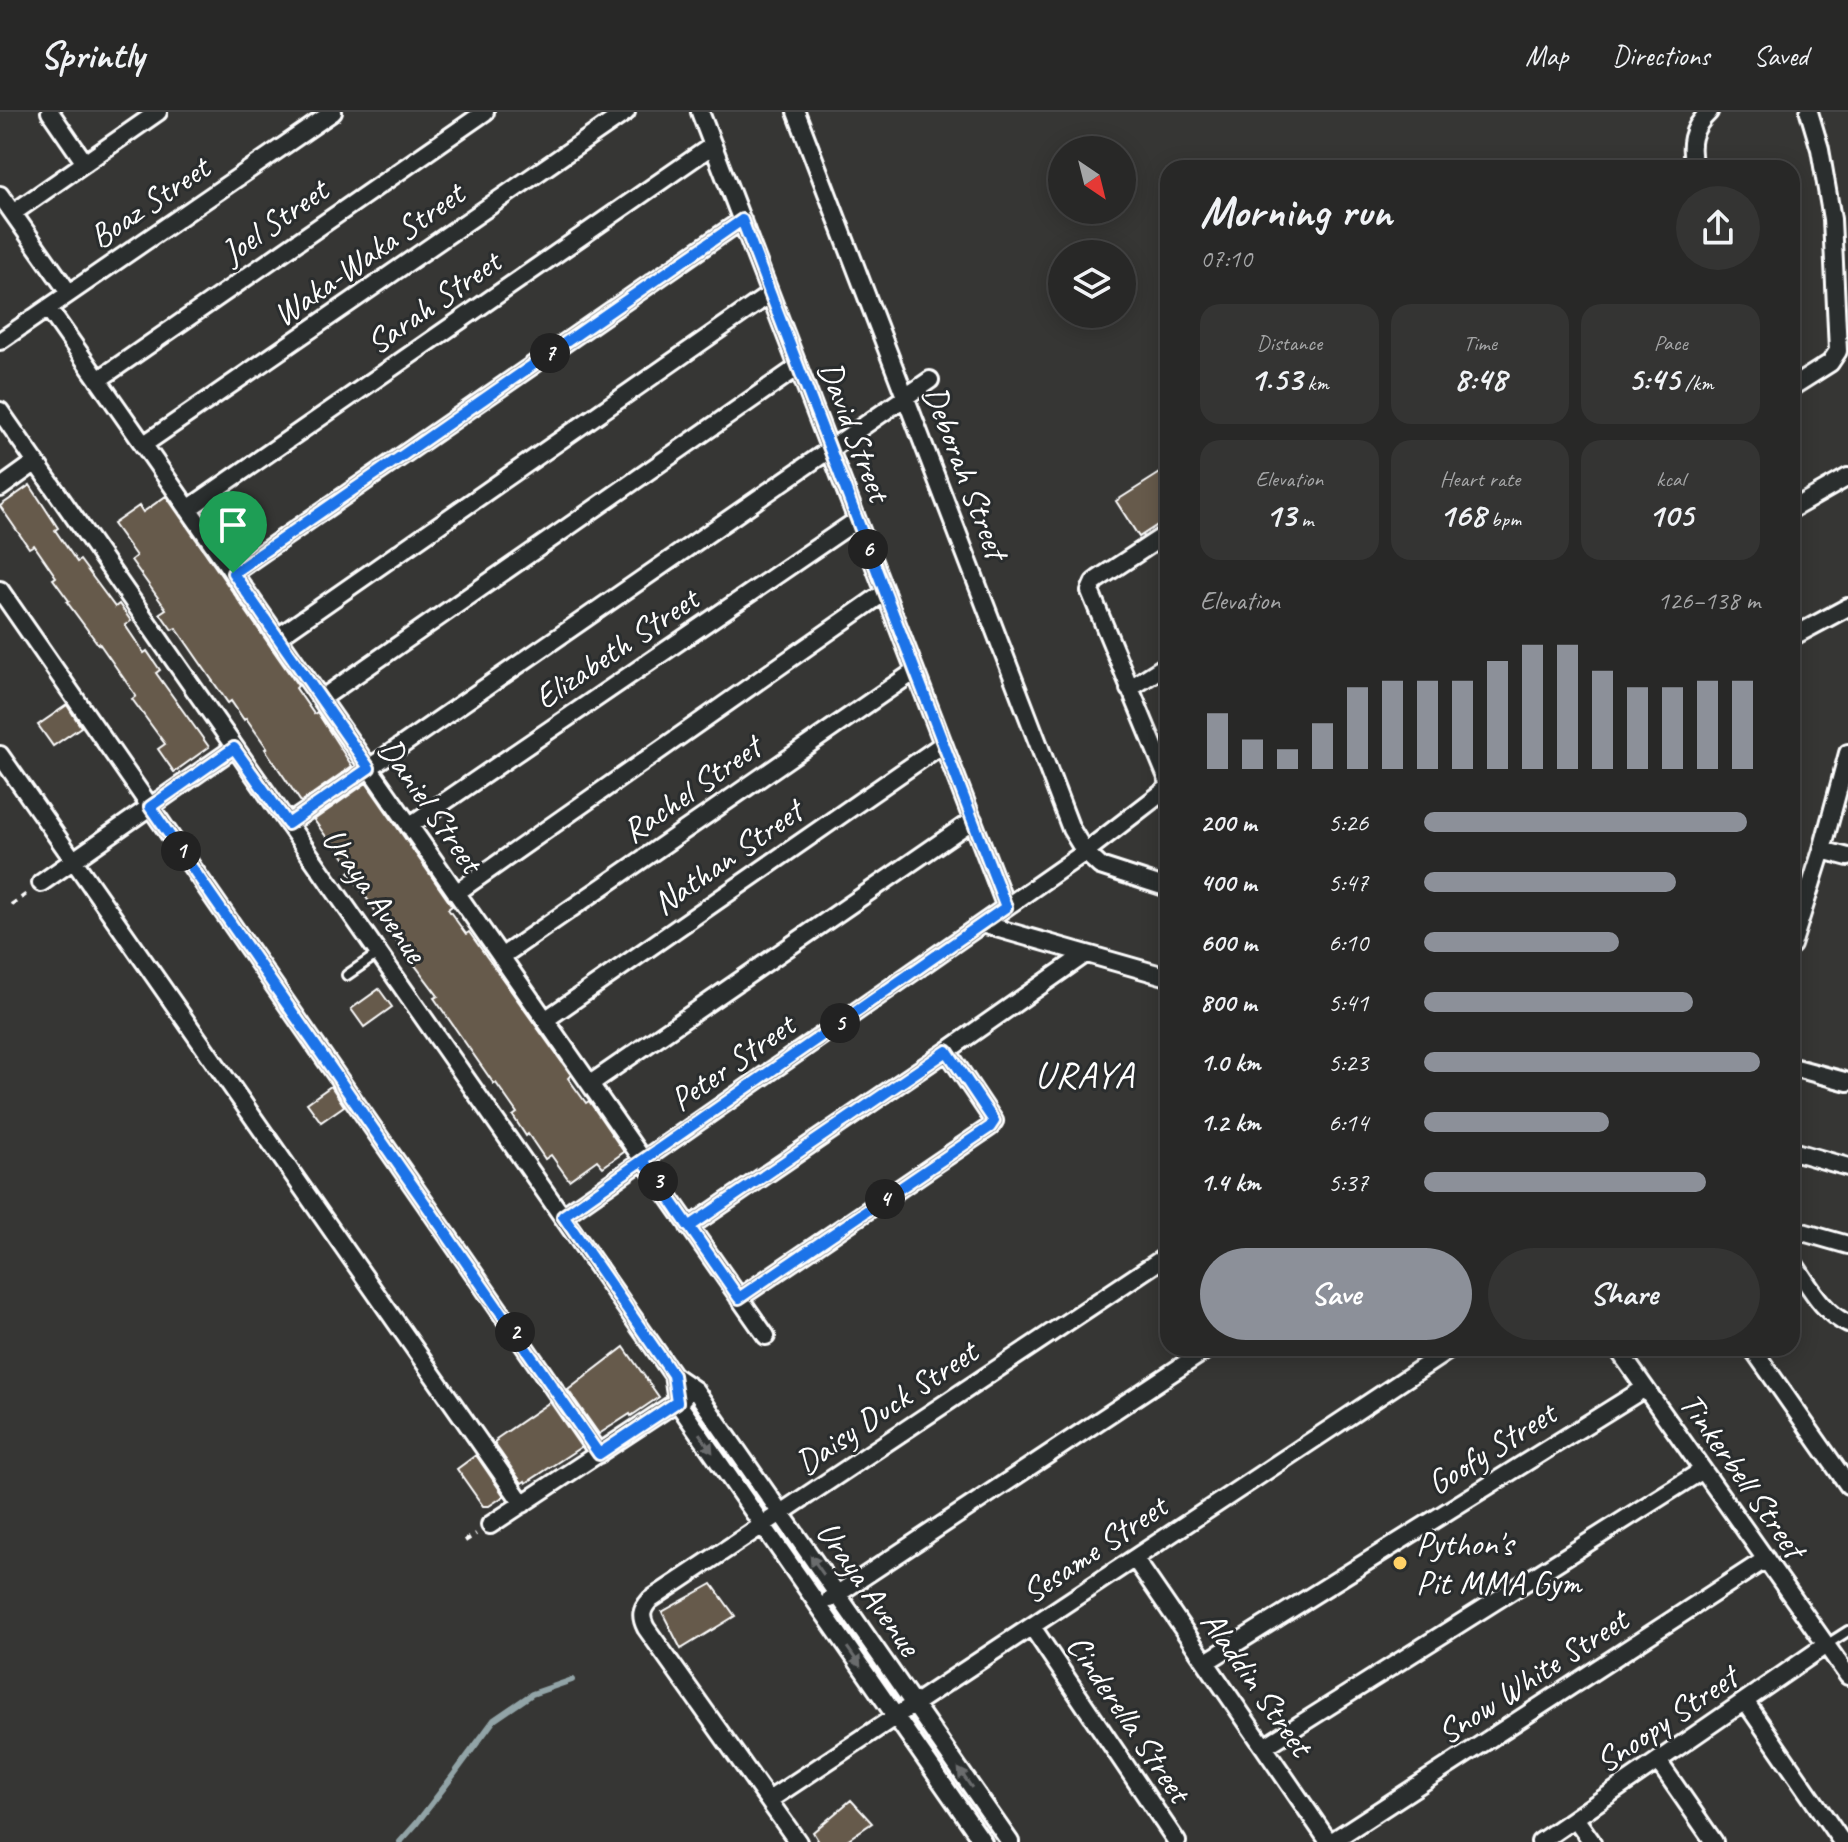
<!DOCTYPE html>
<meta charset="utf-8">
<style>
:root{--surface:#282827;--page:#343433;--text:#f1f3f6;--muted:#a5a6a7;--line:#444;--accent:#8c9099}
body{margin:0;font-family:Caveat,sans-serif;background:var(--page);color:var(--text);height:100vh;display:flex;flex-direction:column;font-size:30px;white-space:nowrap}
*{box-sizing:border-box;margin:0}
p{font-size:26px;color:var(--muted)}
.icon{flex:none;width:44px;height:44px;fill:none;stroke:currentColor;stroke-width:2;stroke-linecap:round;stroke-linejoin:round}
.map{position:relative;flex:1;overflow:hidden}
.panel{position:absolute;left:1160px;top:48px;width:640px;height:1196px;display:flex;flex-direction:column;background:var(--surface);border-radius:24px;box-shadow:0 4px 20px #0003,0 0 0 2px var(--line)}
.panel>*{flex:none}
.needle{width:52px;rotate:145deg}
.tools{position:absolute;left:1048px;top:24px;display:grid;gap:16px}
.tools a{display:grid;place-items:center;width:88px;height:88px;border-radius:50%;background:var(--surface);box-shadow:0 4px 20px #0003,0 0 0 2px var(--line);font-size:40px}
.pin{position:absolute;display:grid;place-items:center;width:68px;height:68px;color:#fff;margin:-82px -34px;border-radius:50% 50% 50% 0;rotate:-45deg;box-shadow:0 0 8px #0007}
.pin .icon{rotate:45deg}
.km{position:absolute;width:40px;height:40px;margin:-20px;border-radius:50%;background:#222;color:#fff;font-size:22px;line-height:40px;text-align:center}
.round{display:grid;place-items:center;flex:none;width:84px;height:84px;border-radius:42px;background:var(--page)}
.head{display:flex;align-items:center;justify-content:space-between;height:136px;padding:0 40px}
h1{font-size:44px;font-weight:700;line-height:60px}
.metrics{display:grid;grid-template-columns:repeat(3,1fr);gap:12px;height:136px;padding:8px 40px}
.metrics div{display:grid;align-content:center;border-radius:20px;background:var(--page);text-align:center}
.metrics b{font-size:34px;font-weight:700}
.metrics small{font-size:22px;font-weight:400}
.metrics p{font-size:22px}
.chart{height:224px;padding:16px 40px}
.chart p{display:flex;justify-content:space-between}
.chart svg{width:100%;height:144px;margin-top:8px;stroke:var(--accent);stroke-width:6}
.cta{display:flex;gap:16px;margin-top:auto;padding:16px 40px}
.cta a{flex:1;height:92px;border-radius:48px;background:var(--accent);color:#fff;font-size:32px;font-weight:700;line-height:92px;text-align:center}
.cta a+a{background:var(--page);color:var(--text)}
ul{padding:0 40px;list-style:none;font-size:26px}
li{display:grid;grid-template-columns:128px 96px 1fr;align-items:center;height:60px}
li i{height:20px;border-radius:10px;background:var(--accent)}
header{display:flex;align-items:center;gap:48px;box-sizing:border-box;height:112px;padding:0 40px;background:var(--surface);border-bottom:2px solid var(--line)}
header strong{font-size:38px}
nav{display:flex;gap:44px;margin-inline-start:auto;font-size:28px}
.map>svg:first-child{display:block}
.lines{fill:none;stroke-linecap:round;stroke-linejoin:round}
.stream{stroke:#92a4a7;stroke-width:6}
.building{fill:#665a4c;stroke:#fff;stroke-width:2}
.service-casing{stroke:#fff;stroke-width:14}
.minor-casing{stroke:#fff;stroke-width:22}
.path{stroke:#fff;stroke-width:4;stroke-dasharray:6 6;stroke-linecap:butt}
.service{stroke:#2a2d2e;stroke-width:8}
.minor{stroke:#2a2d2e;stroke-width:16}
.oneway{fill:#6a6c6d}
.route-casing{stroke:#fff;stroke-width:16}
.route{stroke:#1a73e8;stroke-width:10}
.poi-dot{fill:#ffd166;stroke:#2a2d2e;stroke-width:3}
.labels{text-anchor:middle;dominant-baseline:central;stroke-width:6;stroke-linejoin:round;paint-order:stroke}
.street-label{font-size:34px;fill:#fff;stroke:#2a2d2e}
.poi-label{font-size:34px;fill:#fff;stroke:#2a2d2e;text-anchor:start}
.quarter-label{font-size:38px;letter-spacing:2px;fill:#fff;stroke:#2a2d2e}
</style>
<header>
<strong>Sprintly</strong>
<nav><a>Map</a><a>Directions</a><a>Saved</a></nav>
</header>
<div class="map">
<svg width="1848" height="1730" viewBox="0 0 1848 1730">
<rect width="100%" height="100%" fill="#363634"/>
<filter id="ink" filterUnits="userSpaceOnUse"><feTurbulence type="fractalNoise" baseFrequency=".0125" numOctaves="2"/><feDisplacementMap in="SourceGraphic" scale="16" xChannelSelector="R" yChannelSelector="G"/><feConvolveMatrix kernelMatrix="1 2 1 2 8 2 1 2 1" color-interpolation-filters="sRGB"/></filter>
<g filter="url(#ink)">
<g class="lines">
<path class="stream" d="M400,1730L416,1712L449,1669L494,1608L532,1582L572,1568"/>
</g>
<path class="building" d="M1168,356V406L1139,425L1116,389Z
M30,373L58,416L55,418L77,450L80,448L115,495L119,492L131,509L125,513L144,541L147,539L160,558L156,561L209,635L174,660L158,637L165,632L132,587L136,584L99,531L98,532L67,490L69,489L53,467L56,465L34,433L29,436L0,394Z
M166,384L298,574L296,576L314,602L317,600L352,654L301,690L265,637L267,636L246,606L244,608L231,589L228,591L176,516L172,518L160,501L166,497L131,448L136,444L113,412L139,394L143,400Z
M67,593L81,615L53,634L38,613Z
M365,672H367L452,794L448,797L466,822L469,820L571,963L568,966L586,991L589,989L624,1040L603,1055L597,1048L569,1068L551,1043L545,1047L528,1022L526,1024L513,1004L517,1001L496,971L494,972L434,886L438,884L384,812L349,760L353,757L332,728L330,730L314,708Z
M379,877L392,895L364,915L351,897Z
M331,974L344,994L321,1010L307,991Z
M624,1235L659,1285L631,1304L630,1302L599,1322L568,1278Z
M550,1290L581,1335L526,1371L525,1369L522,1371L494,1331L497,1329L496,1327Z
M476,1343L504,1384L489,1394H483L457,1357Z
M712,1472L735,1504L681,1537L662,1500Z
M851,1688L872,1711L844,1730H819L813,1720Z"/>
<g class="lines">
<defs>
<path id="service" d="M347,863L379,841
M1826,1533L1848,1519"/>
<path id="minor" d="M50,0L85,51
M700,0L1006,795
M796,0L1071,717L1085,740L1100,754L1168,776
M1694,56C1689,33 1691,17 1709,0
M0,83L69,181
M13,101L158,0
M48,196L766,1224
M0,229L333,0
M98,268L485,0
M1792,275L1830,251L1838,239L1832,107L1820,37L1809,0
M0,299L673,1263L695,1278L1010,1730
M143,333L626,0
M0,376L36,350
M188,397L713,33
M1792,397L1848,365
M1168,421L1098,467L1094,470L1090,479L1168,668
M233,461L742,108
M0,478L599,1342
M278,525L770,182
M1792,525L1848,495
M1129,577L1168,552
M321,587L798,255
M0,643L523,1392
M288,712L930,268
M409,714L857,408
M1822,738L1848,745
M41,771L234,636
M456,781L885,480
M982,812L1168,865
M1792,833L1822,738L1848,641
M501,845L915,559
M545,908L943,632
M1792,955L1848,970
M590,972L973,708
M1792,1039L1848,1055
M563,1104L1085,740L1168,676
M689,1115L947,939L1084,843
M1792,1117L1848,1133
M1792,1149C1808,1171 1822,1201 1848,1212
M739,1186L990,1015L994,1009L992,1006L947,939
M1617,1236L1848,1564
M1752,1236L1848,1373
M673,1263L677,1290L983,1730
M490,1413L684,1285
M1135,1447L1329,1730
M830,1487L1209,1236
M1032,1515L1177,1730
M1206,1550L1645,1276
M1745,1589L1842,1730
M1264,1635L1703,1358
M1658,1649L1714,1730
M769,1688L1452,1236
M1575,1706L1592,1730
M798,1730L646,1516C640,1504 641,1498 650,1488L1168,1143
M1331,1730L1766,1447
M1540,1730L1826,1533"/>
</defs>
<use href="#service" class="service-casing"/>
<use href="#minor" class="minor-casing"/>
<path class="path" d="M11,793L28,781
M465,1429L476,1422"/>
<use href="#service" class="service"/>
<use href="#minor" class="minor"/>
</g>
<defs><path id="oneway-solid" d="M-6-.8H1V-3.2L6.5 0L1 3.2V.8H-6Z" transform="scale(2)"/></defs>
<g class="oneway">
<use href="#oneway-solid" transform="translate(706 1331) rotate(55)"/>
<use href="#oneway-solid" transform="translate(817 1453) rotate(-125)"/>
<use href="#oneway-solid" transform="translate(854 1545) rotate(55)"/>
<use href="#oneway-solid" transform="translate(965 1666) rotate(-125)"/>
</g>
</g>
<g class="lines" filter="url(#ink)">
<defs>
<path id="route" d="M233,461L369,656L288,712L234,636L150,695L599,1342L677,1290L673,1263L563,1104L643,1048L689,1115L947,939L994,1009L990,1015L739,1186L643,1048L1006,795L742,108L233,461"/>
</defs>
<use href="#route" class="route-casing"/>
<use href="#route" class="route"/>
</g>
<circle class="poi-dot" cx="1400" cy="1451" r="8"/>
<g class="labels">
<g class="street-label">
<text transform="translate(149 90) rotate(-34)">Boaz Street</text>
<text transform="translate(274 109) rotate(-35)">Joel Street</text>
<text transform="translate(368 142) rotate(-35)">Waka-Waka Street</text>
<text transform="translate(433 190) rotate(-35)">Sarah Street</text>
<text transform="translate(855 319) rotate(69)">David Street</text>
<text transform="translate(966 360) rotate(69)">Deborah Street</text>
<text transform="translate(616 536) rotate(-34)">Elizabeth Street</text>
<text transform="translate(691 677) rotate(-35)">Rachel Street</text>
<text transform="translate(431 693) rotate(55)">Daniel Street</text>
<text transform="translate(727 745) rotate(-35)">Nathan Street</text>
<text transform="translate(375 783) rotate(55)">Uraya Avenue</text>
<text transform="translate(732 950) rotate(-35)">Peter Street</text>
<text transform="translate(886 1295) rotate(-34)">Daisy Duck Street</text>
<text transform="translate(1491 1336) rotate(-32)">Goofy Street</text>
<text transform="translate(1743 1363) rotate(55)">Tinkerbell Street</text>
<text transform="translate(1094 1437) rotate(-34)">Sesame Street</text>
<text transform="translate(869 1476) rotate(55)">Uraya Avenue</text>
<text transform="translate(1532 1564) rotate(-33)">Snow White Street</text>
<text transform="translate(1257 1571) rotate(55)">Aladdin Street</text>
<text transform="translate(1129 1606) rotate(56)">Cinderella Street</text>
<text transform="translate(1666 1607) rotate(-34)">Snoopy Street</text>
</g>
<g class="poi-label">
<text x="1416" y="1431">Python's<tspan x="1416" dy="39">Pit MMA Gym</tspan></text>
</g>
<g class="quarter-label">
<text x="1085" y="962">URAYA</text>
</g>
</g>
</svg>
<div class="tools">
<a><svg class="needle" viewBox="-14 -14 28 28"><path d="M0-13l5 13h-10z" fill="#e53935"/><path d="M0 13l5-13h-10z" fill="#a5a6a7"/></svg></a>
<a><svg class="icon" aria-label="layers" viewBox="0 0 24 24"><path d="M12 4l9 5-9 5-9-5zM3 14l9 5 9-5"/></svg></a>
</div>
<div class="pin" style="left:233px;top:461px;background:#1e9e55"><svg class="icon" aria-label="arrive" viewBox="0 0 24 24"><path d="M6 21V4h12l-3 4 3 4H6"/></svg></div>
<b class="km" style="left:181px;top:739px">1</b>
<b class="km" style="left:515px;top:1220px">2</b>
<b class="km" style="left:658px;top:1069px">3</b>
<b class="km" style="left:885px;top:1087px">4</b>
<b class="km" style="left:840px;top:911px">5</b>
<b class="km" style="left:868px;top:437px">6</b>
<b class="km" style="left:550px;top:241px">7</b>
<section class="panel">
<div class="head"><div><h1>Morning run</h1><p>07:10</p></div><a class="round"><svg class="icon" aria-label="share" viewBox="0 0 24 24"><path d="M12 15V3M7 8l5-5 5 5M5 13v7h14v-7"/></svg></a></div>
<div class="metrics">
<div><p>Distance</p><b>1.53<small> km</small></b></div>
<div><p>Time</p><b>8:48</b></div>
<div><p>Pace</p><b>5:45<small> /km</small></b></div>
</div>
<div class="metrics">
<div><p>Elevation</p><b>13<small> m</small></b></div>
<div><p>Heart rate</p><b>168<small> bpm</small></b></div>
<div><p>kcal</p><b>105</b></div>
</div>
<div class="chart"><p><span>Elevation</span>126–138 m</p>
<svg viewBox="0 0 160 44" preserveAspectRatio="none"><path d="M5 44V27M15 44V35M25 44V38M35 44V30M45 44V19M55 44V17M65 44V17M75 44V17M85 44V11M95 44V6M105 44V6M115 44V14M125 44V19M135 44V19M145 44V17M155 44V17"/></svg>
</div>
<ul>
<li><b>200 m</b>5:26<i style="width:96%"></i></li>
<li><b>400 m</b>5:47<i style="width:75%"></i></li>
<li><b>600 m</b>6:10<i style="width:58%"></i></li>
<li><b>800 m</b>5:41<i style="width:80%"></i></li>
<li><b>1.0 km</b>5:23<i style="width:100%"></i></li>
<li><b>1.2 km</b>6:14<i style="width:55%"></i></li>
<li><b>1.4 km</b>5:37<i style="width:84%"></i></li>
</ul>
<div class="cta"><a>Save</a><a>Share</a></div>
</section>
</div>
